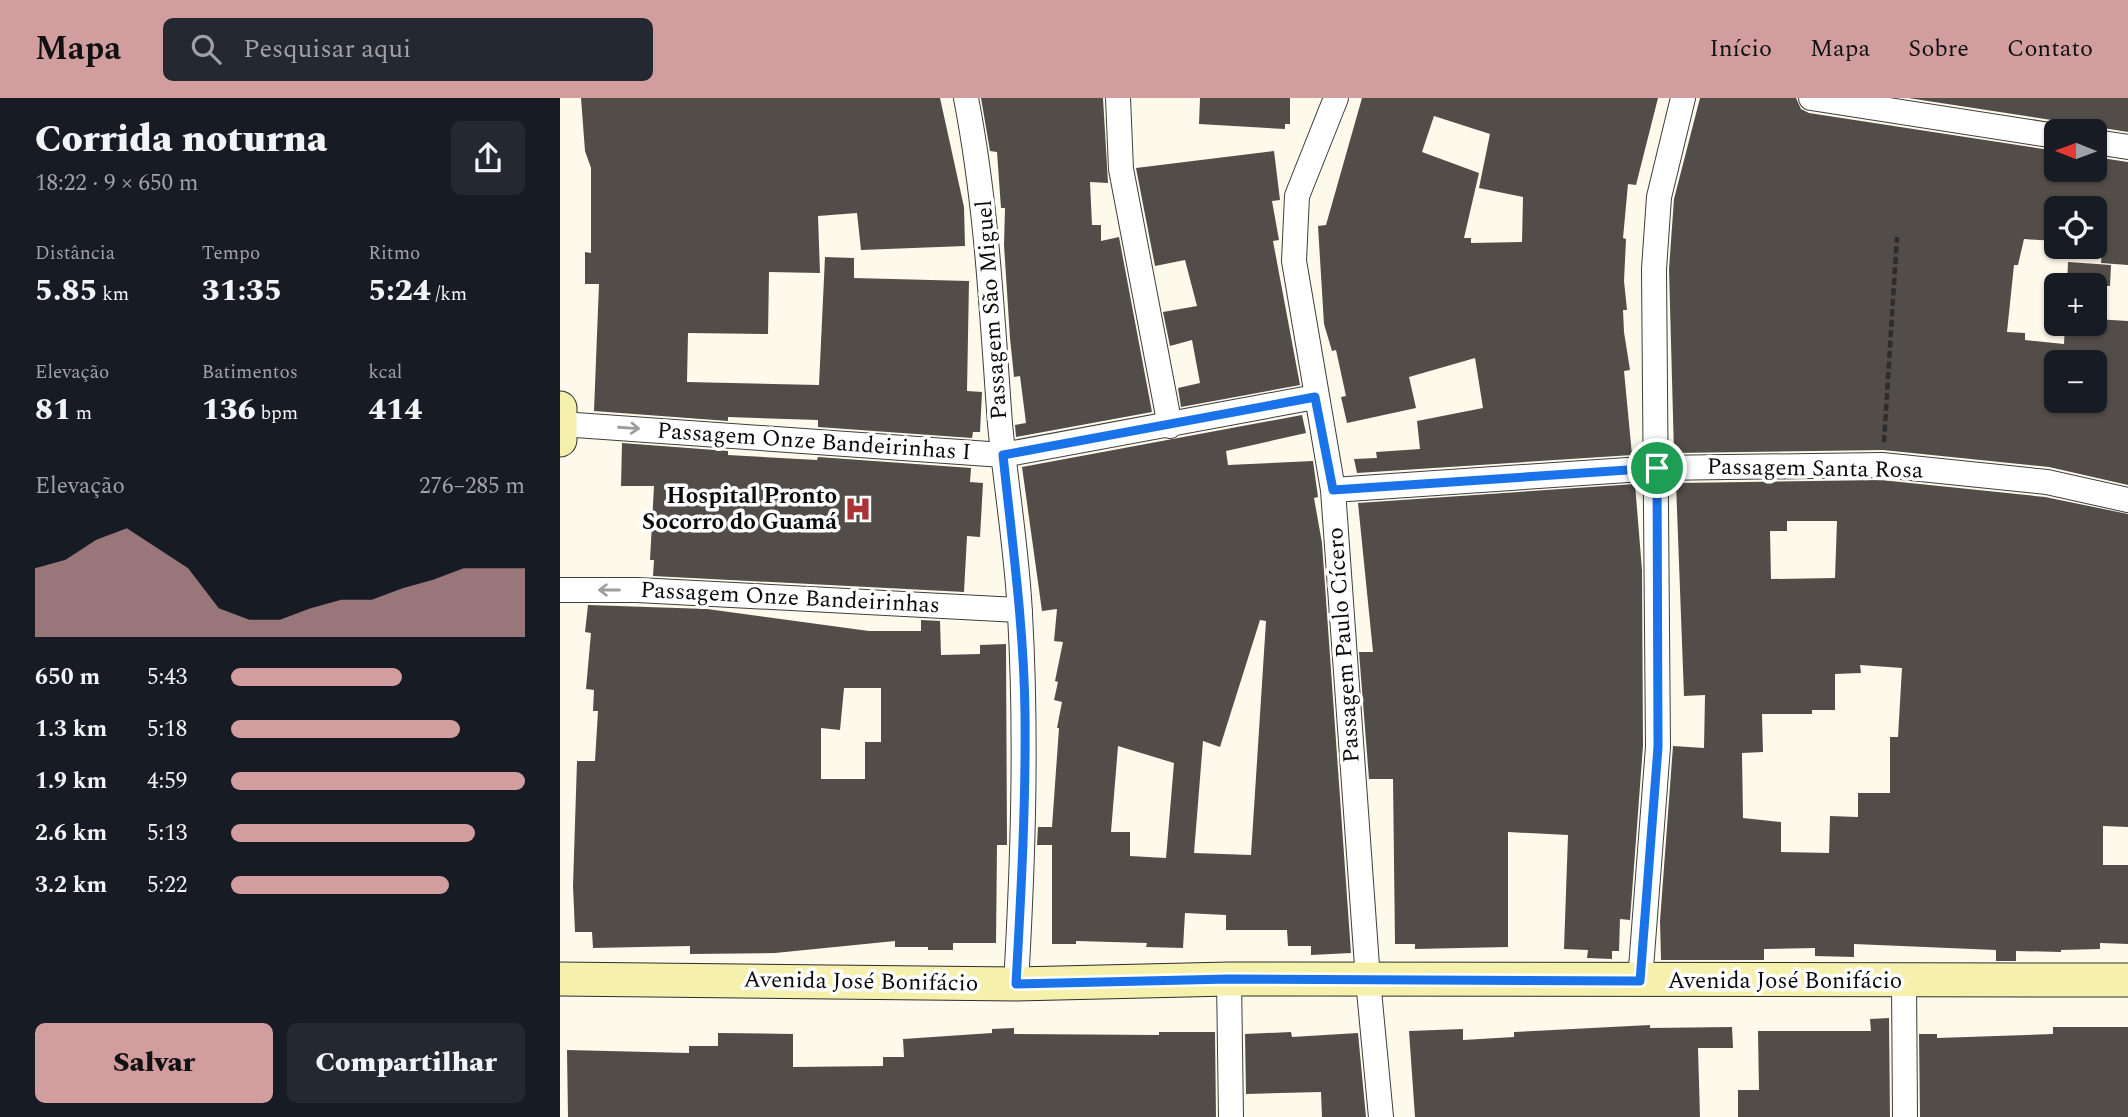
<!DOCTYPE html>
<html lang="pt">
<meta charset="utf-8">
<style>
:root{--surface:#171b24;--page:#242831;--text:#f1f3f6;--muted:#9ea1a6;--accent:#d19d9f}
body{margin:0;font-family:Spectral,serif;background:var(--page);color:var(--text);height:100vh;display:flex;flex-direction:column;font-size:26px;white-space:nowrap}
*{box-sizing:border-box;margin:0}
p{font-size:23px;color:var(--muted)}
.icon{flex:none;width:38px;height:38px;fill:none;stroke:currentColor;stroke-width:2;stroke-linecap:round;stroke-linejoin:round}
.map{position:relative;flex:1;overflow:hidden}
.details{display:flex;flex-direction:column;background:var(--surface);width:560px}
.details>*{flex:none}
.needle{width:46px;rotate:271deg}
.buttons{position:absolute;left:1484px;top:21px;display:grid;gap:14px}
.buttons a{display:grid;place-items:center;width:63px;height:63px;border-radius:10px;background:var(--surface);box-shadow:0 2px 5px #0004;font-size:35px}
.pin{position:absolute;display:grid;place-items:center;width:60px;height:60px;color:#fff;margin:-30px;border:4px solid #fff;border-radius:50%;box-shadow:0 2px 7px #0007}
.round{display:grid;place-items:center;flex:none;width:74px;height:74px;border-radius:10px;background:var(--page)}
.overview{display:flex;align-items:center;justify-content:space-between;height:119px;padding:0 35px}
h1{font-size:38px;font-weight:800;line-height:52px}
.stats{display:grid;grid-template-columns:repeat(3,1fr);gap:10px;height:119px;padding:7px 35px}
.stats div{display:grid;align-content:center}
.stats b{font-size:30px;font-weight:800}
.stats small{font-size:19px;font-weight:400}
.stats p{font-size:19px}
.chart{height:196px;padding:14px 35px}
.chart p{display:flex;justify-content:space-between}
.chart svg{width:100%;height:126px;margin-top:7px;fill:var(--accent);opacity:.7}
.cta{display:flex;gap:14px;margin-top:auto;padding:14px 35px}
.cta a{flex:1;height:80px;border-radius:10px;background:var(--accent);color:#111;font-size:28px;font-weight:800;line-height:80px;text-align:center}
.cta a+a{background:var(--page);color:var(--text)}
ul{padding:0 35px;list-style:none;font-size:23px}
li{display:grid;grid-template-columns:112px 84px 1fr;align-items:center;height:52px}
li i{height:18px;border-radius:9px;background:var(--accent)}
header{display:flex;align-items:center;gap:42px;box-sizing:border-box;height:98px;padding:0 35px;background:var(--accent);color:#111}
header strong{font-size:33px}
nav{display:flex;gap:38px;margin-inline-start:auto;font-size:24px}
.search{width:490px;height:63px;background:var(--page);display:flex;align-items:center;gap:18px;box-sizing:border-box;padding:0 24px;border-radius:10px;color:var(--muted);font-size:26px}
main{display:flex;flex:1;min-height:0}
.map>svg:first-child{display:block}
.building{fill:#524d49;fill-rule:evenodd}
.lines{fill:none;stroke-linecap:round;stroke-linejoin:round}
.minor-casing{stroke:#3e3e3e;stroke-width:26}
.secondary-casing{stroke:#2d2d2d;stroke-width:35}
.path{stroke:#2d2d2d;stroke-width:4.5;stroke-dasharray:7 3.5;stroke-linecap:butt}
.minor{stroke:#fff;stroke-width:24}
.secondary{stroke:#f6f0ad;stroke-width:33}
.oneway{stroke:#9d9d9d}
.route-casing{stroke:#fff;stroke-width:14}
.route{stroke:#1a73e8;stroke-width:9}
.labels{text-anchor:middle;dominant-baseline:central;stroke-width:7;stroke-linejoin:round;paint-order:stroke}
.street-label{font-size:23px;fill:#0b0b0b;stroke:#fff}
.poi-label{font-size:23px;font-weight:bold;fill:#0b0b0b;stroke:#fff;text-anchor:end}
</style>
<header>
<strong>Mapa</strong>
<div class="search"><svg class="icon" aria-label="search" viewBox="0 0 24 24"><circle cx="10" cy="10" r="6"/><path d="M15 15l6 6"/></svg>Pesquisar aqui</div>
<nav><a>Início</a><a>Mapa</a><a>Sobre</a><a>Contato</a></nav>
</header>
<main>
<section class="details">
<div class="overview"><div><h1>Corrida noturna</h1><p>18:22 · 9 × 650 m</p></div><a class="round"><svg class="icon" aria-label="share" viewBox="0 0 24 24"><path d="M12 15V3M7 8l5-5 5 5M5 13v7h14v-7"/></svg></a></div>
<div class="stats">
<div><p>Distância</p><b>5.85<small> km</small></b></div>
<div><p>Tempo</p><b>31:35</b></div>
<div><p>Ritmo</p><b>5:24<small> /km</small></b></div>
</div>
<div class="stats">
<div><p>Elevação</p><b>81<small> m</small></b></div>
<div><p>Batimentos</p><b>136<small> bpm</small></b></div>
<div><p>kcal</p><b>414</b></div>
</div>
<div class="chart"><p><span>Elevação</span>276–285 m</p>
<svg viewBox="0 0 160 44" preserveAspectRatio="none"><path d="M0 44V20L10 17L20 10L30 6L40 13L50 20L60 34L70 38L80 38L90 34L100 31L110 31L120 27L130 24L140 20L150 20L160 20V44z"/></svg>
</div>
<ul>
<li><b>650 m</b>5:43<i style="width:58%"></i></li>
<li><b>1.3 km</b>5:18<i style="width:78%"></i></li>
<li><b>1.9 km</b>4:59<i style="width:100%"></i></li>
<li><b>2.6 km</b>5:13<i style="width:83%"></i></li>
<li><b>3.2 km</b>5:22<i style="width:74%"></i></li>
</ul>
<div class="cta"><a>Salvar</a><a>Compartilhar</a></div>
</section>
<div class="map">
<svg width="1568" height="1019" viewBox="0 0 1568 1019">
<rect width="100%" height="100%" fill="#fdfaeb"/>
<path class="building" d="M21,0H380L404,109L405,148L301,152L297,115L258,118L260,175L209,174L208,236L128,235L127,284L259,287L265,159L294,160V180L409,183L407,293L422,294L420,334H413L412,340L258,329V322L168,319V323L34,313L39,186H25V154L31,155V70L25,53Z
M421,0H543L548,85L530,84L532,127H541V143L559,139L592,314L456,339L455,327L466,325L460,278L454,279L450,240L444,147L445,110H441L437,54L430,53Z
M640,0H730V26H725V31L639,26Z
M802,0H1098L1076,87L1068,86L1063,140L1066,141L1064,183L1067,212H1063L1064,234L1070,272L1064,273L1072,357L797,375L794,361L817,360L816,354L860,351L857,323L923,310L915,260L849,279L856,310L787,325L781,299L786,298L776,252L772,253L764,226L758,128L766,127ZM874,18L930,36L919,90L963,99L962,144L911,145V140H904L919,75L862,54Z
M1140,0H1236L1241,11L1249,15L1496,53V72H1535V59L1568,64V167L1541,165L1546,111L1496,110V143L1464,141L1458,167H1454L1447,234L1465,235V242L1504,246L1505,226H1535V221L1568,223V387L1489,369L1323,352L1114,355L1109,171L1114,101ZM1496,264H1535V303H1496Z
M1348,0H1568V34L1537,29L1510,33L1498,23Z
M714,53L720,102L712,103L719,142L713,143L740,287L621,309L618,290L640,285L632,242L610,248L603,214L637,208L625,162L595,168L576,70Z
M1508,164L1551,167L1550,188L1507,186Z
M742,317L746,335L666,353L668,367L753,363L758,399L754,400L762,445L791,855L751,857V848H728L727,832H666V817L625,815L623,850L586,849L587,845L516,843V846H492V747H477L478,729H492L499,630H497L502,604L494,602L498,584L495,583L503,544L494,543L497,511L482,513L462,369ZM700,522L706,523L691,757L634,755L643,643L660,649ZM558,648L614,665L606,760L570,758V734H551Z
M62,345L168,353V357L257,362L258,359L411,370L410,384L423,385L420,439L407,438L404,494L93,478L94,462H90L94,388H61Z
M1321,382L1485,399L1568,416V729L1543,728V767H1568V846L1540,845V851L1501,852V854L1456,853V863H1436V852L1294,846V859L1255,858V850L1204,851V862H1101L1100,823L1113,648L1144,650L1145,597L1124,598L1116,385ZM1227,423H1277L1275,480L1211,481L1210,433H1227ZM1300,567L1342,570L1338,639H1330V695H1298V719L1270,718L1269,755L1221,754V724L1183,720L1182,655L1203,654L1202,616H1252V612H1275V576L1301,575Z
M1075,386L1082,472L1083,648L1070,822L1060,821L1059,853H1052V861L1027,860L1028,852L1004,851L1008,737L948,734V849L855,851V846H835L833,681H809L799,554H813L798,405Z
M28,507L147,511L309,533H361V522L380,523L381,557L420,556V547L446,546L447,747H437L436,845H393V852H368V849H335V843L215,855L130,856V848L33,850L32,834H15L13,788L17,663H35L38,613H33L34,592L26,591L31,535L25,534ZM284,590H321V644H305V681H261V630L280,632Z
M1329,920L1330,1019H1178V992H1199L1198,933H1311L1310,921Z
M1090,927V930L1172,929L1173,950H1138L1140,1019H855L849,933L903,931V942L954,939V934Z
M1493,929H1568V1019H1360L1359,936H1377V940L1493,936Z
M454,930V936L599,937V934H655L656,1019H8L7,952L129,955V948H158V935L233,936V969L323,968V959H344L343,941L432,935V931Z
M731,934L732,939L798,935L806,1019H762L761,994L686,996L685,936Z"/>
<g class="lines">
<defs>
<path id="minor" d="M406,0C427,108 432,217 440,326C446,389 457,453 460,516C467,640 463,763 456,886
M558,0L561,71L610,328
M776,0L737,98L734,163L773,392L808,882L821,1019
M1251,0L1496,38
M1535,44L1568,49
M1,326L443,357L755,299
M773,392L1097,370L1322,367L1487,384L1568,402
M0,492H77L460,512
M669,881L671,1019
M1344,882L1345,1019
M1080,883L1098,649L1094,171L1099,99L1123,0"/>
<path id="secondary" d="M0,310V342
M0,881L456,886L669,881L1568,882"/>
</defs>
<use href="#minor" class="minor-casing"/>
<use href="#secondary" class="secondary-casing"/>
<path class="path" d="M1324,344L1337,139"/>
<use href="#minor" class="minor"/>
<use href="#secondary" class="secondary"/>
</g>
<defs><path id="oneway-shaft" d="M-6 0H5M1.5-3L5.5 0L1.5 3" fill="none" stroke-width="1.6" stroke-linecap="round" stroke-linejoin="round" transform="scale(1.75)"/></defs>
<g class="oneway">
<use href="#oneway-shaft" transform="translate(69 330) rotate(4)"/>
<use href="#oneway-shaft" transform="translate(49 492) rotate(-180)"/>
</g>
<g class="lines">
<defs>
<path id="route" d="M755,299L773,392L1097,370L1098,649L1080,883L669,881L456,886C461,796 466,706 465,616C464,529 452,443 443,357Z"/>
</defs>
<use href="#route" class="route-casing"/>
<use href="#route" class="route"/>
</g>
<defs>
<symbol id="hospital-bare" viewBox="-9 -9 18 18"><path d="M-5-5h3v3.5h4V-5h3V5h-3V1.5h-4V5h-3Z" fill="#aa3335" stroke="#fff" stroke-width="2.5" paint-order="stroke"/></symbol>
</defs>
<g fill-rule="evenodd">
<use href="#hospital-bare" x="279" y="392" width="38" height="38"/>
</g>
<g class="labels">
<g class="street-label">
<text transform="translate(432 212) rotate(-94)">Passagem São Miguel</text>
<text transform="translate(254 344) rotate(4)">Passagem Onze Bandeirinhas I</text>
<text transform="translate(1255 371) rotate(1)">Passagem Santa Rosa</text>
<text transform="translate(230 500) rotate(3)">Passagem Onze Bandeirinhas</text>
<text transform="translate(784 547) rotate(-94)">Passagem Paulo Cícero</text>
<text x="1225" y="883">Avenida José Bonifácio</text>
<text transform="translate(301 884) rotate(1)">Avenida José Bonifácio</text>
</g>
<g class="poi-label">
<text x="277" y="398">Hospital Pronto<tspan x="277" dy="26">Socorro do Guamá</tspan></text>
</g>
</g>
</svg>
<div class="buttons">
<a><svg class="needle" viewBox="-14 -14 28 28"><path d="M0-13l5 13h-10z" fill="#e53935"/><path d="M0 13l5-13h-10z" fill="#9ea1a6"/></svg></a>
<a><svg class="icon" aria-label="locate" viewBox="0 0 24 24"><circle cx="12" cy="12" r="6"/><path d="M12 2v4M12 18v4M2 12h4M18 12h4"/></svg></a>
<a>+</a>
<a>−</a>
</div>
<div class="pin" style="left:1097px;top:370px;background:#1e9e55"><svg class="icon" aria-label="arrive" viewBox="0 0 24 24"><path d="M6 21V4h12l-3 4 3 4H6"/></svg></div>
</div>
</main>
